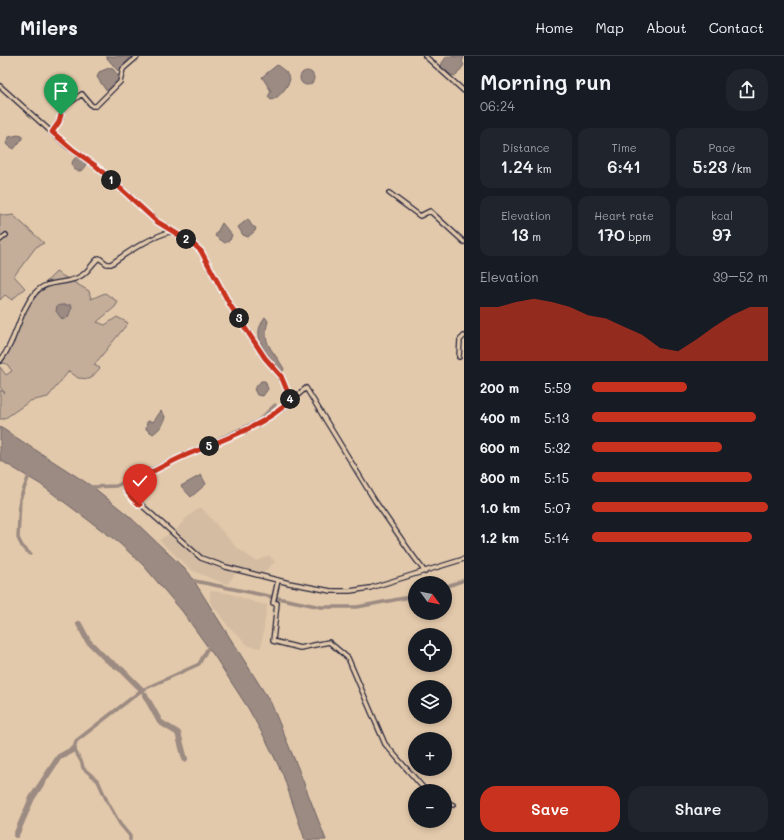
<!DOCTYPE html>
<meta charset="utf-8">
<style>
:root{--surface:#171b24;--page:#20242c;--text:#f1f3f6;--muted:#9ea1a6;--line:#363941;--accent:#c8321e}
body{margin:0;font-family:Mali,sans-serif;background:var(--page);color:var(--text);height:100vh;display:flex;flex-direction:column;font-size:15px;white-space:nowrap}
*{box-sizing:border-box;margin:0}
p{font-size:13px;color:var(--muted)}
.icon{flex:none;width:22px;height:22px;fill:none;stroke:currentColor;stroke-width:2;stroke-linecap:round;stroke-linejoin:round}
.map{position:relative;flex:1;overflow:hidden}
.drawer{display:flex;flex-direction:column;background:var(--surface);width:320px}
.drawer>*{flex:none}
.needle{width:26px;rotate:122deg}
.tools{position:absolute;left:408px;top:520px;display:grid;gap:8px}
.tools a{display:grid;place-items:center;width:44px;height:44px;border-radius:50%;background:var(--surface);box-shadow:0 2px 6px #0003;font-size:20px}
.pin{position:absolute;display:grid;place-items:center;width:34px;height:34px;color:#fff;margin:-41px -17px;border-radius:50% 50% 50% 0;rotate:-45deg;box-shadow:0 0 4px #0007}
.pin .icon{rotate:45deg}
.km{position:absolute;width:20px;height:20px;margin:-10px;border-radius:50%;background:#222;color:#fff;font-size:11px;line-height:20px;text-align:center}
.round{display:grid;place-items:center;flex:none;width:42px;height:42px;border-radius:16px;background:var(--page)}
.headline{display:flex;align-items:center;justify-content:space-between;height:68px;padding:0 16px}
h1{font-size:22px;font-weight:600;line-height:30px}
.stats{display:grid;grid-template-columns:repeat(3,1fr);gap:6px;height:68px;padding:4px 16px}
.stats div{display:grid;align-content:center;border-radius:10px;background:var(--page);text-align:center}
.stats b{font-size:17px;font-weight:600}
.stats small{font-size:11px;font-weight:400}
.stats p{font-size:11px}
.chart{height:112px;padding:8px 16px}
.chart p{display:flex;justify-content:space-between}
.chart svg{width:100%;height:72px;margin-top:4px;fill:var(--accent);opacity:.7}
.primary-button{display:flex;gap:8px;margin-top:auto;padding:8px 16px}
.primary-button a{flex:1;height:46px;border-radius:16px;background:var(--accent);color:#fff;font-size:16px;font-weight:600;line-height:46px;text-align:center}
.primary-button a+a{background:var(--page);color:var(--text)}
ul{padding:0 16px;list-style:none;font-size:13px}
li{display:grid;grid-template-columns:64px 48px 1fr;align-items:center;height:30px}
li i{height:10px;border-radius:5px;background:var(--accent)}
header{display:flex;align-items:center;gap:24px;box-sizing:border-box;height:56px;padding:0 20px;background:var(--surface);border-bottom:1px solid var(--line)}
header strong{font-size:19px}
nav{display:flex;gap:22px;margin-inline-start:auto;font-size:14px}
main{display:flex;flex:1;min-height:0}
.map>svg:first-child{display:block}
.built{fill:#d4bca2}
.green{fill:#c4ae99;stroke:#73686a}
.water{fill:#9c8b82;stroke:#6b6166}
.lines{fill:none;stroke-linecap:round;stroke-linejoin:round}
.canal{stroke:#9c8b82;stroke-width:3.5}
.river{stroke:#9c8b82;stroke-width:6}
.minor-casing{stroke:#22223b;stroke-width:6}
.minor{stroke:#e3c9ab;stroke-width:3.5}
.route-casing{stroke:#fff;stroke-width:8}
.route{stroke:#c8321e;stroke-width:5}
</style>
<header>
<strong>Milers</strong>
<nav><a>Home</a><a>Map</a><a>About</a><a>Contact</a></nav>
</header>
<main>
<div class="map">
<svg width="464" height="784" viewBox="0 0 464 784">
<rect width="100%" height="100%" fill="#e3c9ab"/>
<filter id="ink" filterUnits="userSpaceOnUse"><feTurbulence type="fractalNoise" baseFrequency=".025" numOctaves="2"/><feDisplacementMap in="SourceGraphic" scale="8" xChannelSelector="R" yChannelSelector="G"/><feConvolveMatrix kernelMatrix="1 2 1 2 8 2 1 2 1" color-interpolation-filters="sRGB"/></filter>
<g filter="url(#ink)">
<path class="built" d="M201,451L236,491L256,505L269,499L275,506L259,521L246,518H235L227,529L191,514L159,484L177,473L186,462Z
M210,535L228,537L257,547L267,549L261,592L249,590L228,570L210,546Z"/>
<path class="green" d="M0,158L6,160L13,159L44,187L36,191L14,220L25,232L12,244L5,239L0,244Z
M56,216L89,235L91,243L105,237L118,246L115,251L97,266L105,269L117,261L128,267L94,309L100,312L90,323L78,322L69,315L48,341L30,345L4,363H0V334L5,337L0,331V311L6,319L12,315L7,308L0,306V299L14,287L22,258L36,236Z"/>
<path class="water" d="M107,0H130L131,1L118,15L107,2Z
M447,0L464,1L462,6L464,9L456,20L451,19L441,11L442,7Z
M277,9L286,16L290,23C288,31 278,43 271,44L268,41L271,35L262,21Z
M109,12L113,13L120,22L109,35L105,33L97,21L99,16Z
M300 22a7 7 0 1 1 14 0a7 7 0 1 1-14 0Z
M18,79L22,80V83L14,93L6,88L9,81Z
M72 108a7 7 0 1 1 14 0a7 7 0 1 1-14 0Z
M248,163L252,170L256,172L255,175L248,181L243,179L238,171Z
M222,167L232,179L230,184L225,187L215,180Z
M61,249H71L72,251L68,261L65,263L61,262L56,255L57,250Z
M265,261L268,265C261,289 274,294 284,313L282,316C273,313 259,289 259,279C258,271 262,267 265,261Z
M261,325H265L268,333L263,340L257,339L254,333Z
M161,355L165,360C164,368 160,373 153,378L146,373L147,366L149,365L153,366Z
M0,371L93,431L129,460L189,517L271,647L298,712L326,784H305L283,719L267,686L248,652L215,601L182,555L143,509L119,487L40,428L0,404Z
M201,419L206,428L191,441L181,430Z"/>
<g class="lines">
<path class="canal" d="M188,397L258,365L275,349
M30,417L20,443L18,482L22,490L30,498
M89,431L116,430L173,403
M190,524L321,551H357L415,540
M445,531L464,524
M145,639L142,634L199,608L210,588
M130,784V780L120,768L107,745L98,725L83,712L82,707L74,693L76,685L142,634"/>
<path class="river" d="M79,568L88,585L106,603L122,614L142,634
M145,639L160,666L178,677L185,703
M16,779L32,742L59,701L74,693"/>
<defs>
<path id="minor" d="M425,0L464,35
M0,30L67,90L96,110L156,165L192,187L201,195L230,249L265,302L281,320L291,345L306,332L375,445L411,497L425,516
M52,76L61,62V53L82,38L92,50H96L120,26L123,13L138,0
M389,137L420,160L430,155L464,186
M0,184L6,179
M459,301L460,284L464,280
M0,305C17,284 18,257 35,237C47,223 65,229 79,221C88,217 92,207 99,202L107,208H111C131,194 149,182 172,175
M291,345C263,370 225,383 191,397C169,406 148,418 128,429L126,434L128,437L201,502L226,511L289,527L331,535H350L370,532L464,503
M278,524L273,547H277L273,585L300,592L329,586L348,602L385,688L426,735
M445,745L453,749"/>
</defs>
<use href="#minor" class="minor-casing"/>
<use href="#minor" class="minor"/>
</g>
</g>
<g class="lines" filter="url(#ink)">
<defs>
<path id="route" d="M61,59L59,66L52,76L72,93L96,110L156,165L192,187L201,195L230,249L265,302L281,320L291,344C264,370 225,383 191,397C169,406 148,418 128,429L126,434L132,442L140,449"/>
</defs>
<use href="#route" class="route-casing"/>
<use href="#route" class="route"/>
</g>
</svg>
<div class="tools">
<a><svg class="needle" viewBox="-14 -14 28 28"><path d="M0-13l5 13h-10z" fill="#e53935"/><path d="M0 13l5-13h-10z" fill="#9ea1a6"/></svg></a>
<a><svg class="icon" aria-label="locate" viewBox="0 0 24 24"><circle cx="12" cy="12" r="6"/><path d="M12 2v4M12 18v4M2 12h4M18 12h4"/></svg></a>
<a><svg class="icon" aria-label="layers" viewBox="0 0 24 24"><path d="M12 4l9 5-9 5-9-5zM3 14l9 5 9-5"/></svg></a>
<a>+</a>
<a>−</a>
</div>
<div class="pin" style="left:61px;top:59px;background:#1e9e55"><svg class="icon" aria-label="arrive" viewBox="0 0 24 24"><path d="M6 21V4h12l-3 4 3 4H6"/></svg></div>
<div class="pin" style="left:140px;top:449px;background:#d93025"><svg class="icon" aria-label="check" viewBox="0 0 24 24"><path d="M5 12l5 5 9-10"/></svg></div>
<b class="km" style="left:111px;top:124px">1</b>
<b class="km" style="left:186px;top:183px">2</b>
<b class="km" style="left:239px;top:262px">3</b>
<b class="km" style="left:290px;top:343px">4</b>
<b class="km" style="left:209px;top:390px">5</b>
</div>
<section class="drawer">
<div class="headline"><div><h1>Morning run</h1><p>06:24</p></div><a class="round"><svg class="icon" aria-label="share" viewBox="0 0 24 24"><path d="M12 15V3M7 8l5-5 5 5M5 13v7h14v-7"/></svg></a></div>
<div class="stats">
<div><p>Distance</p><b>1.24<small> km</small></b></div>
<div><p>Time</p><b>6:41</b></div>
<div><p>Pace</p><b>5:23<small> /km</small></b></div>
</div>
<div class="stats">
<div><p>Elevation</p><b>13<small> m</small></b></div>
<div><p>Heart rate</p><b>170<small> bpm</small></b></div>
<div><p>kcal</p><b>97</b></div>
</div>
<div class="chart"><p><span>Elevation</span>39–52 m</p>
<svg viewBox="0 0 160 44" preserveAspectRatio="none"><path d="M0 44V11L10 11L20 8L30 6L40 8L50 11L60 16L70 18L80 23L90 28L100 36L110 38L120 31L130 23L140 16L150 11L160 11V44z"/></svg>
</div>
<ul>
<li><b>200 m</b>5:59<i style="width:54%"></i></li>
<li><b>400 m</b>5:13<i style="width:93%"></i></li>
<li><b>600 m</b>5:32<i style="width:74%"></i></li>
<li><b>800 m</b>5:15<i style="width:91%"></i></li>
<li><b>1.0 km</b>5:07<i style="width:100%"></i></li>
<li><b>1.2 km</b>5:14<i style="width:91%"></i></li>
</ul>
<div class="primary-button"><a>Save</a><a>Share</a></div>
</section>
</main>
